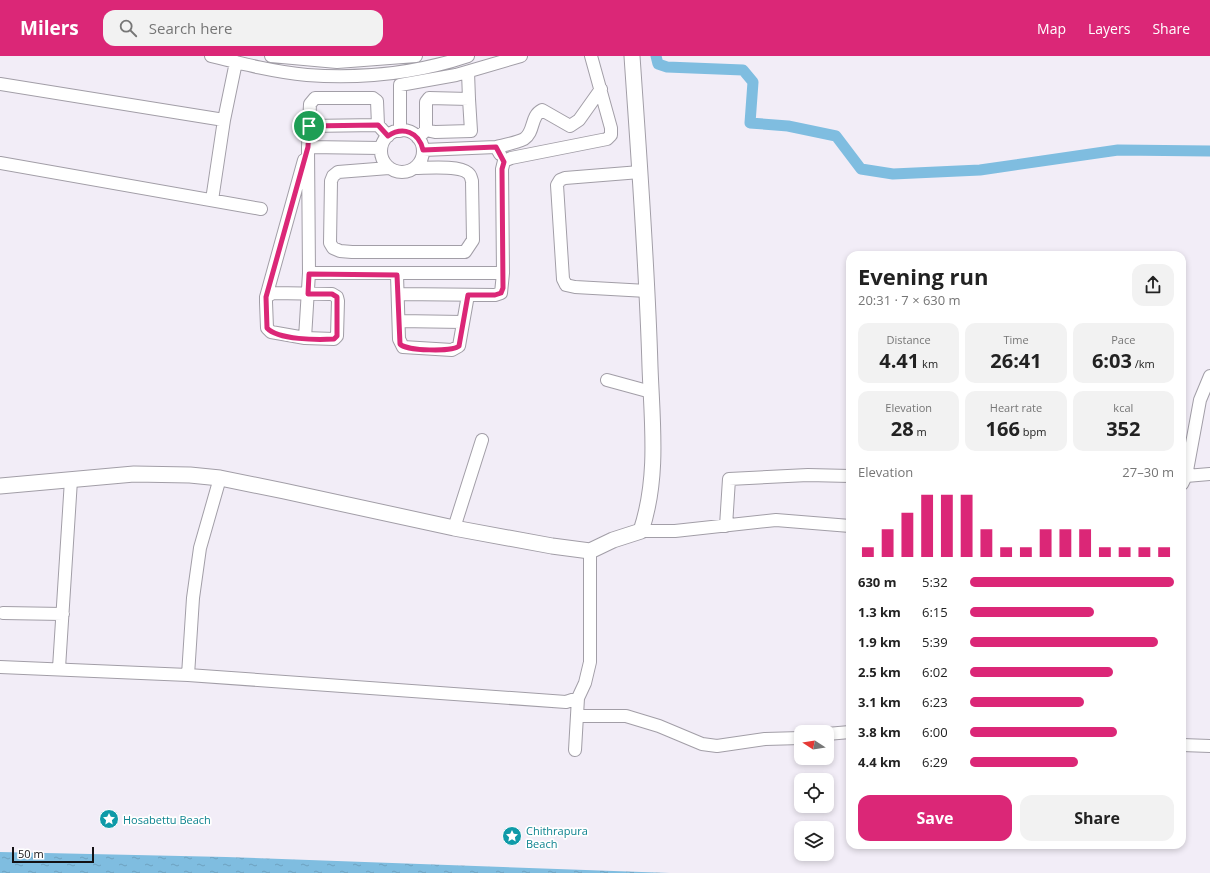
<!DOCTYPE html>
<meta charset="utf-8">
<style>
:root{--surface:#fff;--page:#f2f2f2;--text:#222;--muted:#767676;--accent:#db2777}
body{margin:0;font-family:"Open Sans",sans-serif;background:var(--page);color:var(--text);height:100vh;display:flex;flex-direction:column;font-size:15px;white-space:nowrap}
*{box-sizing:border-box;margin:0}
p{font-size:13px;color:var(--muted)}
.icon{flex:none;width:22px;height:22px;fill:none;stroke:currentColor;stroke-width:2;stroke-linecap:round;stroke-linejoin:round}
.map{position:relative;flex:1;overflow:hidden}
.sheet{position:absolute;left:846px;top:195px;width:340px;height:598px;display:flex;flex-direction:column;background:var(--surface);border-radius:12px;box-shadow:0 2px 6px #0003}
.sheet>*{flex:none}
.needle{width:26px;rotate:282deg}
.fabs{position:absolute;left:794px;top:669px;display:grid;gap:8px}
.fabs a{display:grid;place-items:center;width:40px;height:40px;border-radius:8px;background:var(--surface);box-shadow:0 2px 6px #0003;font-size:20px}
.scale{position:absolute;left:12px;bottom:10px;width:82px;box-sizing:border-box;padding-left:4px;border:2px solid #131114;border-top:0;font-size:11px;line-height:14px;white-space:nowrap;color:#131114;-webkit-text-stroke:3px #fff;paint-order:stroke}
.pin{position:absolute;display:grid;place-items:center;width:34px;height:34px;color:#fff;margin:-17px;border:2px solid #fff;border-radius:50%;box-shadow:0 1px 4px #0007}
.round{display:grid;place-items:center;flex:none;width:42px;height:42px;border-radius:12px;background:var(--page)}
.headline{display:flex;align-items:center;justify-content:space-between;height:68px;padding:0 12px}
h1{font-size:22px;font-weight:700;line-height:30px}
.figures{display:grid;grid-template-columns:repeat(3,1fr);gap:6px;height:68px;padding:4px 12px}
.figures div{display:grid;align-content:center;border-radius:10px;background:var(--page);text-align:center}
.figures b{font-size:20px;font-weight:700}
.figures small{font-size:11px;font-weight:400}
.figures p{font-size:11px}
.chart{height:112px;padding:8px 12px}
.chart p{display:flex;justify-content:space-between}
.chart svg{width:100%;height:72px;margin-top:4px;stroke:var(--accent);stroke-width:6}
.button{display:flex;gap:8px;margin-top:auto;padding:8px 12px}
.button a{flex:1;height:46px;border-radius:12px;background:var(--accent);color:#fff;font-size:16px;font-weight:700;line-height:46px;text-align:center}
.button a+a{background:var(--page);color:var(--text)}
ul{padding:0 12px;list-style:none;font-size:13px}
li{display:grid;grid-template-columns:64px 48px 1fr;align-items:center;height:30px}
li i{height:10px;border-radius:5px;background:var(--accent)}
header{display:flex;align-items:center;gap:24px;box-sizing:border-box;height:56px;padding:0 20px;background:var(--accent);color:#fff}
header strong{font-size:19px}
nav{display:flex;gap:22px;margin-inline-start:auto;font-size:14px}
.search{width:280px;height:36px;background:var(--page);display:flex;align-items:center;gap:10px;box-sizing:border-box;padding:0 14px;border-radius:12px;color:var(--muted);font-size:15px}
.map>svg:first-child{display:block}
.water{fill:url(#water-ripples)}
.lines{fill:none;stroke-linecap:round;stroke-linejoin:round}
.canal{stroke:#7fbde0;stroke-width:11}
.minor-casing{stroke:#a29ea7;stroke-width:14}
.tertiary-casing{stroke:#a29ea7;stroke-width:17}
.minor{stroke:#fff;stroke-width:12}
.tertiary{stroke:#fff;stroke-width:15}
.route-casing{stroke:#fff;stroke-width:8}
.route{stroke:#db2777;stroke-width:5}
.labels{text-anchor:middle;dominant-baseline:central;stroke-width:3.5;stroke-linejoin:round;paint-order:stroke}
.culture-label{font-size:11px;fill:#0d838f;stroke:#fff;text-anchor:start}
</style>
<header>
<strong>Milers</strong>
<div class="search"><svg class="icon" aria-label="search" viewBox="0 0 24 24"><circle cx="10" cy="10" r="6"/><path d="M15 15l6 6"/></svg>Search here</div>
<nav><a>Map</a><a>Layers</a><a>Share</a></nav>
</header>
<div class="map">
<svg width="1210" height="817" viewBox="0 0 1210 817">
<defs>
<pattern id="water-ripples" width="26" height="14" patternUnits="userSpaceOnUse"><rect width="26" height="14" fill="#7fbde0"/><path d="M2 4q2-2 4 0t4 0M15 11q2-2 4 0t4 0" fill="none" stroke="#6da1bf"/></pattern>
</defs>
<rect width="100%" height="100%" fill="#f2edf7"/>
<path class="water" d="M0,796L226,801L670,817H0Z"/>
<g class="lines">
<path class="canal" d="M656,0L658,8L667,11L743,14L753,26L750,67L788,70L836,80L861,113L893,118L980,114L1118,94L1210,95"/>
<defs>
<path id="minor" d="M211,0C243,8 275,16 307,19C361,23 417,17 468,0
M271,0L337,6L416,0
M468,16L469,43
M0,28L224,64
M309,70L378,69
M381 95a21 21 0 1 1 42 0a21 21 0 1 1-42 0Z
M400,75V29L456,19L521,0
M388,80L378,69L377,45L373,42H315L310,48L308,91L309,217H503L502,113L504,105L511,102L607,83L611,79V72L591,0
M418,82L426,74V46L429,42L469,43L471,75L435,76L426,74
M308,91L381,92
M496,91C504,89 516,87 524,83C535,76 530,60 542,54L570,70L579,64L601,33
M423,94L496,91L500,98
M0,107L261,153
M389,112L338,116L333,120L331,125L330,187L333,192L340,195L352,196H465L473,184L472,125C471,122 471,119 468,117C459,109 427,112 415,112
M640,116L565,122L560,124L557,129L563,223L566,229L575,231L647,235
M212,144L224,64L236,6
M397,219L399,283L403,291L452,294L459,290L468,239
M398,238L495,239L501,237L503,217
M266,241L304,104
M399,265L463,266
M305,282L271,276L267,272L266,246V241L273,237L332,238L337,241L338,245L337,280L334,283L305,282L309,217
M607,324L651,336
M1186,420L1200,344L1210,320
M1182,428L1186,420L1210,418
M726,470L729,423L808,419L850,420
M454,472L482,384
M641,475H675L776,464L850,470
M3,557L63,558
M0,611L188,619L566,646L578,642
M59,612L71,424
M188,619L193,542L200,492L220,422
M577,660H626L659,670L702,688L717,690L765,683L801,682
M827,678L850,676
M1182,689L1210,690
M575,694L578,642L585,627L590,606V495"/>
<path id="tertiary" d="M0,430L134,418L190,419L220,422L284,435L454,472L552,490L590,495L613,484L641,475C659,421 652,366 650,311C647,207 639,103 632,0"/>
</defs>
<use href="#minor" class="minor-casing"/>
<use href="#tertiary" class="tertiary-casing"/>
<use href="#minor" class="minor"/>
<use href="#tertiary" class="tertiary"/>
</g>
<g class="lines">
<defs>
<path id="route" d="M378,69L388,80C403,70 419,76 423,94L496,91L504,106L502,113L503,232L501,237L495,239H468L459,290C453,296 406,295 400,288L397,219L309,218L308,238H332L337,241V280L334,283C318,284 278,284 267,272L266,241L308,91L309,70Z"/>
</defs>
<use href="#route" class="route-casing"/>
<use href="#route" class="route"/>
</g>
<defs>
<symbol id="sight-disc" viewBox="-11 -11 22 22"><circle r="9.5" fill="#0f9aa8" stroke="#fff"/><path d="M0-6L1.8-2.2L6-1.7L2.9 1.2L3.7 5.4L0 3.3L-3.7 5.4L-2.9 1.2L-6-1.7L-1.8-2.2Z" fill="#fff"/></symbol>
</defs>
<g fill-rule="evenodd">
<use href="#sight-disc" x="98" y="752" width="22" height="22"/>
<use href="#sight-disc" x="501" y="769" width="22" height="22"/>
</g>
<g class="labels">
<g class="culture-label">
<text x="123" y="763">Hosabettu Beach</text>
<text x="526" y="774">Chithrapura<tspan x="526" dy="13">Beach</tspan></text>
</g>
</g>
</svg>
<div class="fabs">
<a><svg class="needle" viewBox="-14 -14 28 28"><path d="M0-13l5 13h-10z" fill="#e53935"/><path d="M0 13l5-13h-10z" fill="#767676"/></svg></a>
<a><svg class="icon" aria-label="locate" viewBox="0 0 24 24"><circle cx="12" cy="12" r="6"/><path d="M12 2v4M12 18v4M2 12h4M18 12h4"/></svg></a>
<a><svg class="icon" aria-label="layers" viewBox="0 0 24 24"><path d="M12 4l9 5-9 5-9-5zM3 14l9 5 9-5"/></svg></a>
</div>
<div class="scale">50 m</div>
<div class="pin" style="left:309px;top:70px;background:#1e9e55"><svg class="icon" aria-label="arrive" viewBox="0 0 24 24"><path d="M6 21V4h12l-3 4 3 4H6"/></svg></div>
<section class="sheet">
<div class="headline"><div><h1>Evening run</h1><p>20:31 · 7 × 630 m</p></div><a class="round"><svg class="icon" aria-label="share" viewBox="0 0 24 24"><path d="M12 15V3M7 8l5-5 5 5M5 13v7h14v-7"/></svg></a></div>
<div class="figures">
<div><p>Distance</p><b>4.41<small> km</small></b></div>
<div><p>Time</p><b>26:41</b></div>
<div><p>Pace</p><b>6:03<small> /km</small></b></div>
</div>
<div class="figures">
<div><p>Elevation</p><b>28<small> m</small></b></div>
<div><p>Heart rate</p><b>166<small> bpm</small></b></div>
<div><p>kcal</p><b>352</b></div>
</div>
<div class="chart"><p><span>Elevation</span>27–30 m</p>
<svg viewBox="0 0 160 44" preserveAspectRatio="none"><path d="M5 44V38M15 44V27M25 44V17M35 44V6M45 44V6M55 44V6M65 44V27M75 44V38M85 44V38M95 44V27M105 44V27M115 44V27M125 44V38M135 44V38M145 44V38M155 44V38"/></svg>
</div>
<ul>
<li><b>630 m</b>5:32<i style="width:100%"></i></li>
<li><b>1.3 km</b>6:15<i style="width:61%"></i></li>
<li><b>1.9 km</b>5:39<i style="width:92%"></i></li>
<li><b>2.5 km</b>6:02<i style="width:70%"></i></li>
<li><b>3.1 km</b>6:23<i style="width:56%"></i></li>
<li><b>3.8 km</b>6:00<i style="width:72%"></i></li>
<li><b>4.4 km</b>6:29<i style="width:53%"></i></li>
</ul>
<div class="button"><a>Save</a><a>Share</a></div>
</section>
</div>
